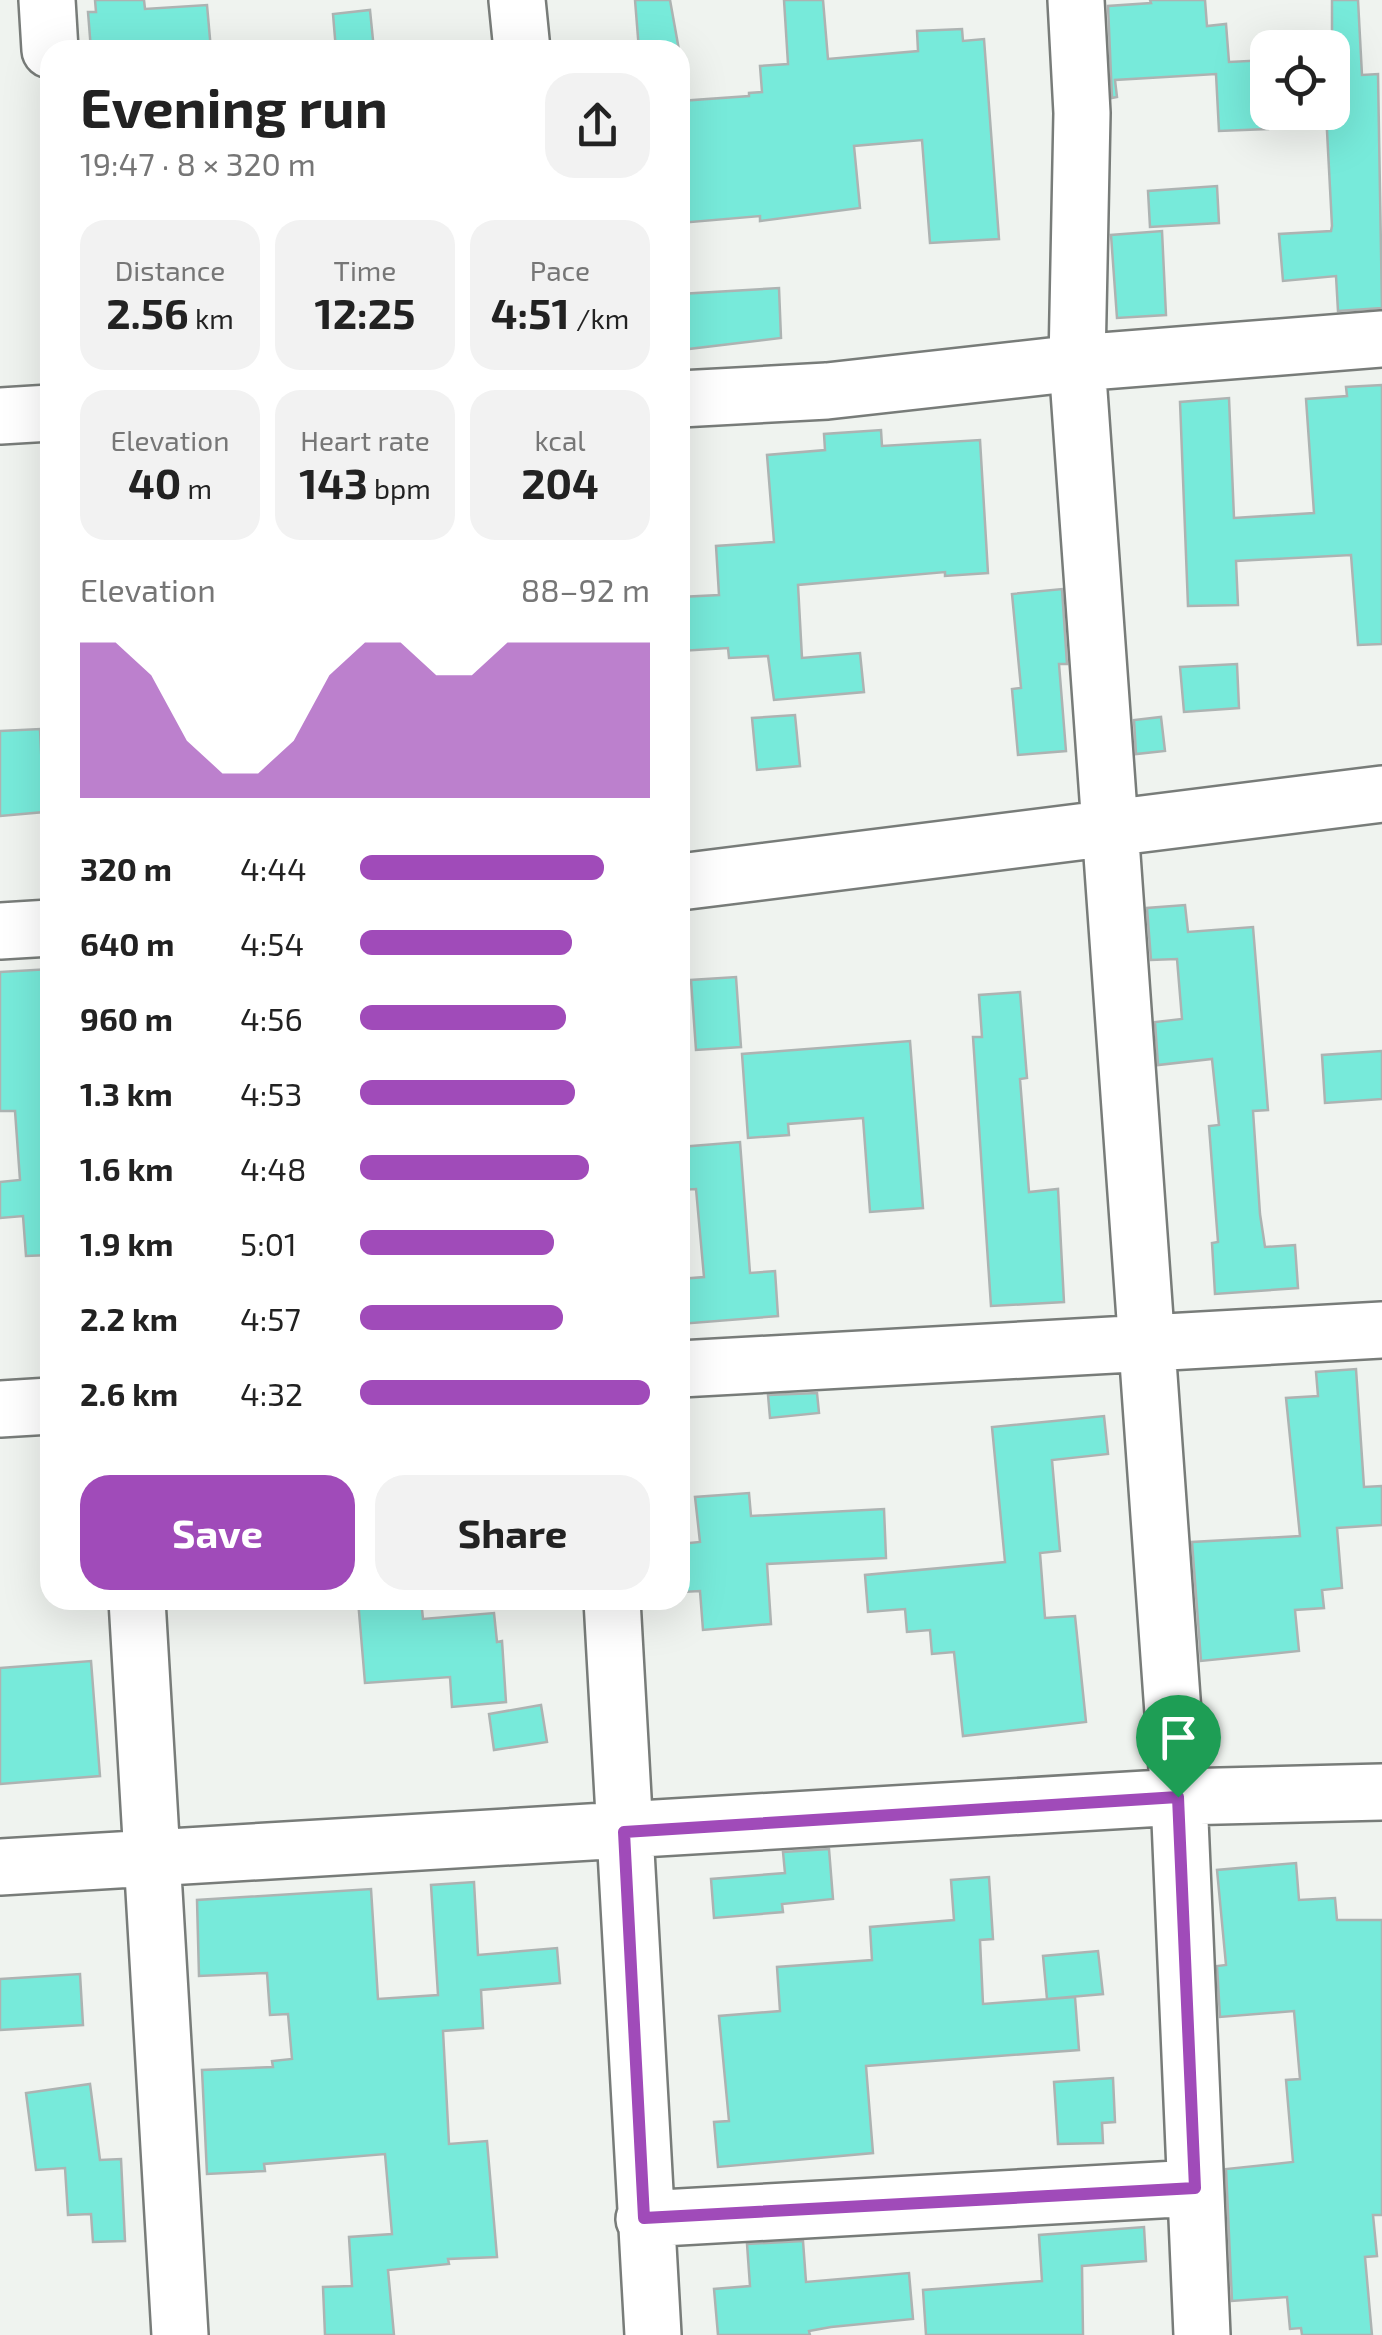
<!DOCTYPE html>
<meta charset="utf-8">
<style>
:root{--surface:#fff;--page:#f2f2f2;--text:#222;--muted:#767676;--accent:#a04bb9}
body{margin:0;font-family:"Exo 2",sans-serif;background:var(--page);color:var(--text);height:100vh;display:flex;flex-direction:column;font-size:38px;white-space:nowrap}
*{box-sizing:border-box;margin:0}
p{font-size:32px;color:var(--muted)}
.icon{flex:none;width:55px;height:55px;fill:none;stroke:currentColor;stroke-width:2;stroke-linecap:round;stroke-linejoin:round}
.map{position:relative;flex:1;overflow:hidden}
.details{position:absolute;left:40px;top:40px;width:650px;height:1570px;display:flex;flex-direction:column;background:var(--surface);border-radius:30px;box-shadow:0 10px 40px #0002}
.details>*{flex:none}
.fabs{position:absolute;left:1250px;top:30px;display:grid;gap:20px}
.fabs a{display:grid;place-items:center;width:100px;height:100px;border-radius:20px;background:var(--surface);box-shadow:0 10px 40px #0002;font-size:50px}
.pin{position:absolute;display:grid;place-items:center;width:85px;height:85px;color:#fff;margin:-102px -42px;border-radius:50% 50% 50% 0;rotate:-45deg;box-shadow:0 0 10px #0007}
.pin .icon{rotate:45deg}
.round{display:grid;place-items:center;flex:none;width:105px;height:105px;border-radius:30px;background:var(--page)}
.overview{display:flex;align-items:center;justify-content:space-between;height:170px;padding:0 40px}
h1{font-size:55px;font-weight:700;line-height:75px}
.stats{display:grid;grid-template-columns:repeat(3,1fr);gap:15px;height:170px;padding:10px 40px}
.stats div{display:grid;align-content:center;border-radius:25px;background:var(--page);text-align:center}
.stats b{font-size:42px;font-weight:700}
.stats small{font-size:28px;font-weight:400}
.stats p{font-size:28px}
.chart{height:280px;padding:20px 40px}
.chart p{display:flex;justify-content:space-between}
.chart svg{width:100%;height:180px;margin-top:10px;fill:var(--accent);opacity:.7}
.button{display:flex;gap:20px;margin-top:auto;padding:20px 40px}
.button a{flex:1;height:115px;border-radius:30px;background:var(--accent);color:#fff;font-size:40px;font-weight:700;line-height:115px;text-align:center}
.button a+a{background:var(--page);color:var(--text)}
ul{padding:0 40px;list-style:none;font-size:32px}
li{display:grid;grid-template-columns:160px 120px 1fr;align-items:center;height:75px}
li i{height:25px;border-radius:12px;background:var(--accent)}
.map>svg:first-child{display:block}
.building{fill:#77eada;stroke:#adb3b2;stroke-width:2.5}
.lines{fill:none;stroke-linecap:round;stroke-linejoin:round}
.minor-casing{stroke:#787c79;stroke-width:60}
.minor{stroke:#fff;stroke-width:55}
.route-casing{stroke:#fff;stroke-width:20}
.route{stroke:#a04bb9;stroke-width:12}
</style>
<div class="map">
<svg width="1382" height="2335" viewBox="0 0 1382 2335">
<rect width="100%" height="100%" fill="#eff3ef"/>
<path class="building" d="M95,0H144L145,9L207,5L211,50H91L88,12H96Z
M635,0H670L679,50H639Z
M784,0H823L828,59L918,51L917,31L962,29L963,41L984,39L999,239L930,243L922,140L854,146L860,208L760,221V216L680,223V101L749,96V93L762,92L760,66L788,64Z
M1150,0H1205L1207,26L1226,24L1229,62L1268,60V129L1219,131L1216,74L1115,80L1117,97L1112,98L1108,6L1151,3Z
M1332,0H1358L1362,75L1378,74L1382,308L1338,311L1336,276L1283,281L1279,234L1331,231L1332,226L1326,112H1332Z
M370,10L374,50H336L333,14Z
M1217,186L1219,223L1150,227L1148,191Z
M1162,231L1166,315L1117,318L1111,235Z
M779,288L781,338L680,350V294Z
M1382,385V644L1358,645L1351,555L1236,561L1238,605L1188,606L1180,402L1229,398L1234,518L1314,513L1306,399L1347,396L1346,387Z
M881,430L882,446L980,440L988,573L945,576V572L798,585L802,658L860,653L864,692L774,700L768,656L729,658L728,648L680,651V597L719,595L716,546L774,542L767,455L825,450L824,434Z
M1062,589L1067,664H1059L1066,751L1018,755L1012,689L1021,688L1012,594Z
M1237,664L1239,708L1184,712L1180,667Z
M795,715L800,766L757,770L752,718Z
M1161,717L1165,751L1136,754L1134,720Z
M40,729L44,812L0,816V731Z
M1185,905L1188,932L1253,927L1268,1110L1253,1111L1260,1214L1265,1247L1295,1245L1298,1288L1215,1294L1212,1243L1218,1242L1209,1126L1219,1125L1212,1059L1158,1065L1155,1022L1182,1019L1177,959L1151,960L1147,908Z
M50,969V1255L26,1256L23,1216L0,1218V1182L20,1180L15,1111H0V972Z
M736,977L741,1047L696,1050L691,980Z
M1020,992L1027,1078L1020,1079L1029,1192L1058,1189L1064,1302L991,1306L973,1037H982L979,995Z
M910,1041L923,1208L870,1212L863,1118L788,1124L789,1135L748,1138L742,1054Z
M1382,1051V1099L1325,1103L1322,1055Z
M740,1142L750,1273L775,1271L778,1316L680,1324V1279L704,1277L696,1189L680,1190V1147Z
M1356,1369L1364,1487L1382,1486V1525L1337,1528L1342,1588L1322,1590L1324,1608L1295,1610L1299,1651L1201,1661L1192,1542L1300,1536L1286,1398L1318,1396L1316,1372Z
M817,1393L819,1413L770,1418L768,1395Z
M1104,1416L1108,1454L1052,1460L1060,1551L1040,1553L1045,1618L1075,1616L1086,1722L963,1736L954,1652L932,1654L930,1630L907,1632L905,1609L868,1612L865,1575L1005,1562L992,1427Z
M749,1493L751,1516L884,1509L886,1558L767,1564L771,1624L703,1630L700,1591L682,1592L680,1573V1544L700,1542L695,1497Z
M358,1600H421L423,1619L494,1613L497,1642L502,1641L506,1702L452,1707L450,1677L365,1683Z
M91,1661L100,1776L0,1784V1668Z
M541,1705L547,1742L494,1750L489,1714Z
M829,1849L833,1899L782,1904L783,1912L714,1918L711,1879L785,1873L783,1852Z
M1296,1863L1299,1900L1335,1898L1337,1920H1382V2215H1373L1377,2256L1365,2257L1372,2335H1302L1301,2328L1290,2329L1287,2297L1232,2301L1226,2169L1293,2162L1286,2080L1300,2079L1294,2011L1220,2017L1217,1966L1226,1965L1217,1870Z
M989,1877L993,1939L980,1940L983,2004L1075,1997L1079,2050L866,2066L873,2153L718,2167L714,2122L729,2121L719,2016L780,2011L777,1967L872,1960L870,1927L954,1920L951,1880Z
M474,1882L478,1955L557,1948L560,1983L481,1990L483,2028L443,2031L449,2144L487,2141L497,2257L448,2259L449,2264L388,2270L394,2335H325L323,2287L352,2286L349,2237L392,2234L385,2154L264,2164L265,2171L207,2174L202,2070L273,2067L272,2061L292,2059L288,2014L270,2015L267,1973L199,1976L197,1900L371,1889L378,1999L438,1995L431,1885Z
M1098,1951L1103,1994L1047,1999L1043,1956Z
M80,1974L83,2025L0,2030V1979Z
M1113,2078L1115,2122L1102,2123L1103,2143L1058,2144L1054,2082Z
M90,2084L100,2160L121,2159L125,2241L93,2242L91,2214L68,2215L65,2168L36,2170L26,2093Z
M1144,2227L1146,2261L1082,2266L1083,2335H926L923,2290L1042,2281L1039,2235Z
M803,2241L806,2282L909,2273L913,2319L831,2327L809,2331L810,2335H718L714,2289L750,2286L747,2244Z"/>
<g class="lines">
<defs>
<path id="minor" d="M47,0L50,50
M517,0L522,50
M1076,0L1082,113L1077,363L1179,1797L1202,2335
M680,399L827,391L1077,363L1382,339
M0,416L50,413
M680,882L1382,794
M0,931L50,928
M680,1369L1382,1330
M0,1409L50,1406
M137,1600L180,2335
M612,1600L653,2335
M0,1867L1179,1797L1382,1792
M644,2219L1195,2188"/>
</defs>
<use href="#minor" class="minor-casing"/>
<use href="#minor" class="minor"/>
</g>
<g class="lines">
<defs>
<path id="route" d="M1178,1797L1195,2188L644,2218L624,1832Z"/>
</defs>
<use href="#route" class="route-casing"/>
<use href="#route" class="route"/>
</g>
</svg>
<div class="fabs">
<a><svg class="icon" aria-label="locate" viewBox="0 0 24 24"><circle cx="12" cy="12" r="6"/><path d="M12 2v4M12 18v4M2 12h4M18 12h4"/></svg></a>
</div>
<div class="pin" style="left:1178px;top:1797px;background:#1e9e55"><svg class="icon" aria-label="arrive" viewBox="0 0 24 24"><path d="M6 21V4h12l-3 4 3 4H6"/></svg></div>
<section class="details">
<div class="overview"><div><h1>Evening run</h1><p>19:47 · 8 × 320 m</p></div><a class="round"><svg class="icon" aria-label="share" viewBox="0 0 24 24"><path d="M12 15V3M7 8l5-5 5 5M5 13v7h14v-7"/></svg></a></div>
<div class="stats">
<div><p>Distance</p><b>2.56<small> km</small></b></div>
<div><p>Time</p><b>12:25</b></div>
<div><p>Pace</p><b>4:51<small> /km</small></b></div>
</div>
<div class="stats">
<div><p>Elevation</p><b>40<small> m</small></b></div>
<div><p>Heart rate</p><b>143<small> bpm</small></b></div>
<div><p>kcal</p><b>204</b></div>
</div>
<div class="chart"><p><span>Elevation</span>88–92 m</p>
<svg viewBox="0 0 160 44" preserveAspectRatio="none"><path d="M0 44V6L10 6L20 14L30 30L40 38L50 38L60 30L70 14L80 6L90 6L100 14L110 14L120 6L130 6L140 6L150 6L160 6V44z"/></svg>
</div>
<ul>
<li><b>320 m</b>4:44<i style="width:84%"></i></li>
<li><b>640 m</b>4:54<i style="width:73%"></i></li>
<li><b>960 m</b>4:56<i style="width:71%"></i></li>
<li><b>1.3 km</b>4:53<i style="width:74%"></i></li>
<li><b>1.6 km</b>4:48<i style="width:79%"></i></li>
<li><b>1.9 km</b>5:01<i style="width:67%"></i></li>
<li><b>2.2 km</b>4:57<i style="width:70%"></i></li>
<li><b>2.6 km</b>4:32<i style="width:100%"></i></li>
</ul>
<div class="button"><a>Save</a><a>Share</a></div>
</section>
</div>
